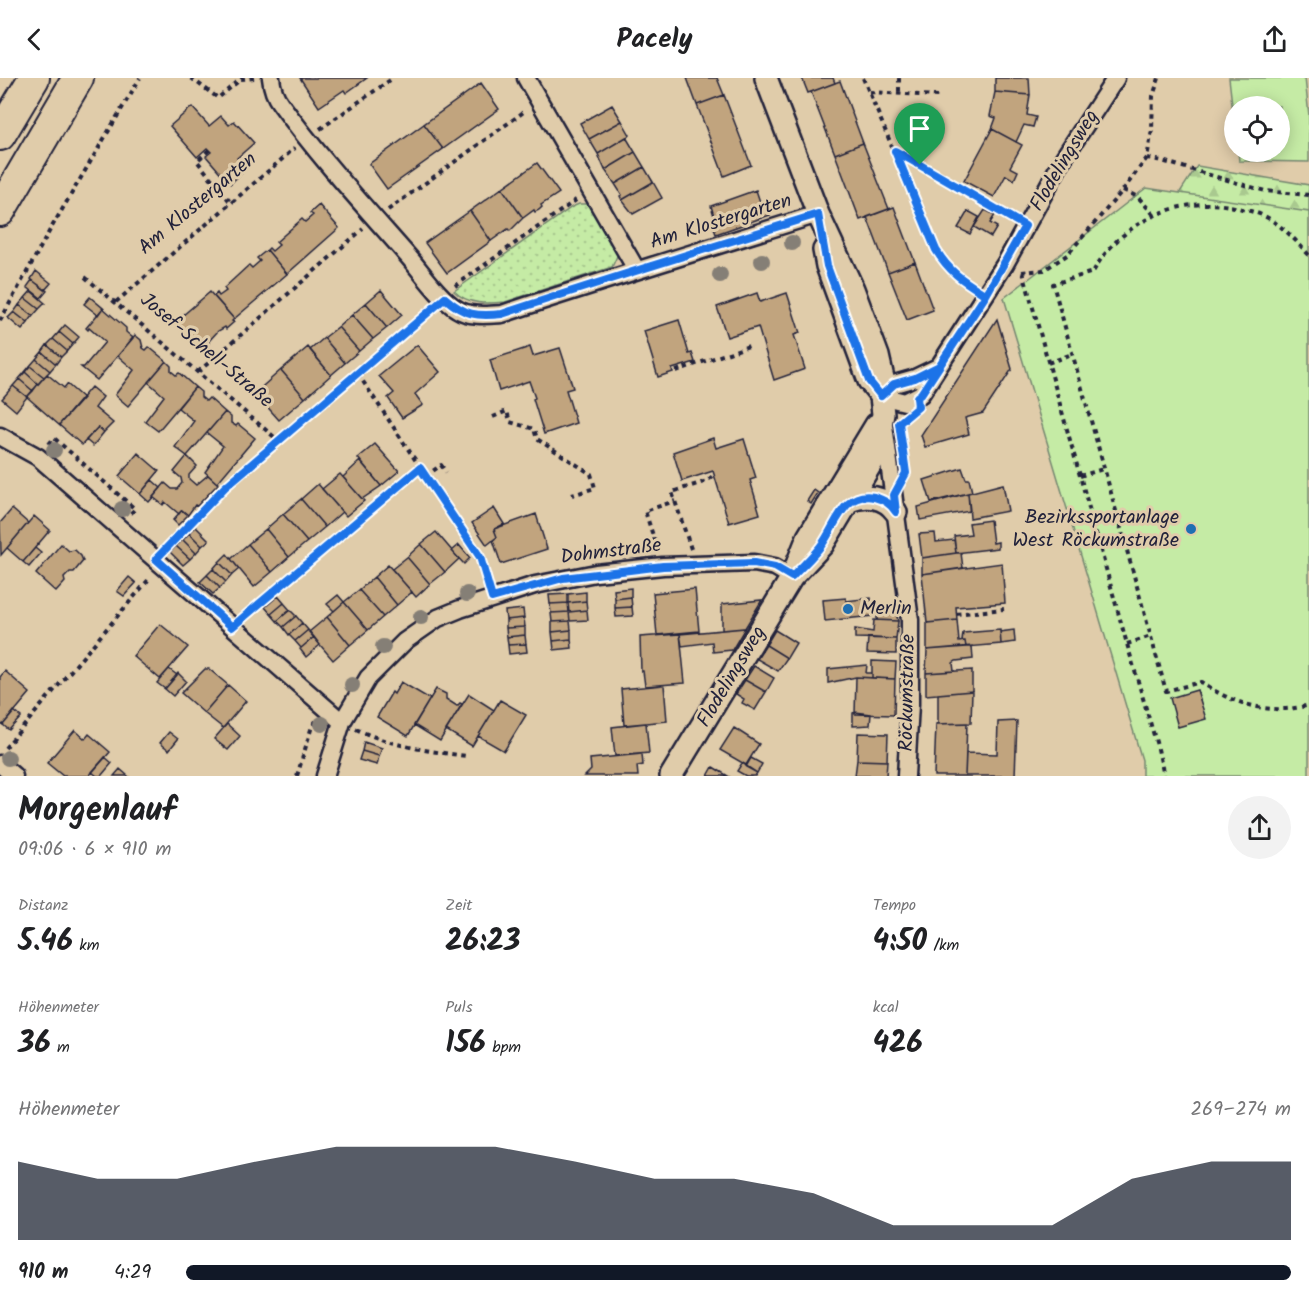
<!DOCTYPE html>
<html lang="de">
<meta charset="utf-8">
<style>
:root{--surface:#fff;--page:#f2f2f2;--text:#202124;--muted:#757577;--accent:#111827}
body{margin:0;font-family:Kalam,sans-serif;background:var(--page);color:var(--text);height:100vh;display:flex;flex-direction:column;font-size:22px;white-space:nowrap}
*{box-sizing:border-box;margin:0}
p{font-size:20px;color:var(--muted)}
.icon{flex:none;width:33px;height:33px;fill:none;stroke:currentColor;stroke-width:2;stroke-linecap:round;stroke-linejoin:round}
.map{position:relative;height:698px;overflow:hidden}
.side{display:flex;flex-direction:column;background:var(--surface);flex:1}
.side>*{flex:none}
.buttons{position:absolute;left:1224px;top:18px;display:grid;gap:12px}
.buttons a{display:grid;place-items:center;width:66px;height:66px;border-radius:50%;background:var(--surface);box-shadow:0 3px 15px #0003;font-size:30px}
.pin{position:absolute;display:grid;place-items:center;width:51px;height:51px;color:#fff;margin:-62px -26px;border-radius:50% 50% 50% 0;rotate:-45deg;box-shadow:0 0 6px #0007}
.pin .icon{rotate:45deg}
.round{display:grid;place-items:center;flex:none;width:63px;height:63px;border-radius:32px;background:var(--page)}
.overview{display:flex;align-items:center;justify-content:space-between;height:102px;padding:0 18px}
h1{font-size:33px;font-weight:800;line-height:45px}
.stats{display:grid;grid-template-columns:repeat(3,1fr);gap:9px;height:102px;padding:6px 18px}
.stats div{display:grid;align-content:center}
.stats b{font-size:30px;font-weight:800}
.stats small{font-size:16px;font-weight:400}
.stats p{font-size:16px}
.chart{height:168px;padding:12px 18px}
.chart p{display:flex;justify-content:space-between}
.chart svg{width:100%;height:108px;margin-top:6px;fill:var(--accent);opacity:.7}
ul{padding:0 18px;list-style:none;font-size:20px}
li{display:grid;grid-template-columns:96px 72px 1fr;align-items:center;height:45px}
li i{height:15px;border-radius:8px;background:var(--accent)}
header{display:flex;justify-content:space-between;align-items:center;height:78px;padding:0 18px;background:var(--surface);font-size:27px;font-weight:800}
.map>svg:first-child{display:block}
.grass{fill:url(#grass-dots);stroke:#748670;stroke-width:1.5}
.forest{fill:url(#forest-firs);stroke:#748670;stroke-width:1.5}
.pitch{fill:#c5eba5;stroke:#748670;stroke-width:1.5}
.building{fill:#c1a47e;stroke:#22223b;stroke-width:1.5}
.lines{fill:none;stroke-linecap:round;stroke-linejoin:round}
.minor-casing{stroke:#22223b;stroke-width:21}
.tertiary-casing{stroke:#22223b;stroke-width:26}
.motorway-casing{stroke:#22223b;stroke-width:34}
.path{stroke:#22223b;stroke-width:4;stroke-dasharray:4.5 4.5;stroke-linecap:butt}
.minor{stroke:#e0ccaa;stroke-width:16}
.tertiary{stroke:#e0ccaa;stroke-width:21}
.motorway{stroke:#e0ccaa;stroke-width:30}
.tree{fill:#857f76}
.route-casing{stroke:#fff;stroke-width:12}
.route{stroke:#1a73e8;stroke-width:8}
.poi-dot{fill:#1f6fb2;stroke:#e0ccaa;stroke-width:2}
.labels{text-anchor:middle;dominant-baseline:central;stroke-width:6;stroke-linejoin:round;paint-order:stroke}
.street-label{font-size:20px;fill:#22223b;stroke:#e0ccaa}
.poi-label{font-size:20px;fill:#22223b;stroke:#e0ccaa;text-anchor:end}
</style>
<header><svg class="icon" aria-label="back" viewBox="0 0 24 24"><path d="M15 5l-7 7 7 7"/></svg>Pacely<svg class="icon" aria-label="share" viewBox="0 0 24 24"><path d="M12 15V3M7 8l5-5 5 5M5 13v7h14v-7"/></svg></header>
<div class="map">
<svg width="1309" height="698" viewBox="0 0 1309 698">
<defs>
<pattern id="grass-dots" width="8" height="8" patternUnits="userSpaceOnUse" patternTransform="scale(1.5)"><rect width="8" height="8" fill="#c5eba5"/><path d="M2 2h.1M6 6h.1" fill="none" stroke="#a9c98f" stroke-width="1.8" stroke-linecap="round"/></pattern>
<pattern id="forest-firs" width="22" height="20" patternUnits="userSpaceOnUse" patternTransform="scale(1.5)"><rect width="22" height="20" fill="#c5eba5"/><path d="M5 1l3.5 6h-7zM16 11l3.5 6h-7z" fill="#a9c98f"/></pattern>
</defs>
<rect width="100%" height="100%" fill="#e0ccaa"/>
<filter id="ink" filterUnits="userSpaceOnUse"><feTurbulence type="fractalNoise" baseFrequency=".0167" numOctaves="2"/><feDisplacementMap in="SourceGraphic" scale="12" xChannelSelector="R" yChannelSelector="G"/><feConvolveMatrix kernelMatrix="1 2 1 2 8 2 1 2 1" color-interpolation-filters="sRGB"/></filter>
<g filter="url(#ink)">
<path class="grass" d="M579,126H589L616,171L617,178L612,189L505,224C487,226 468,227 454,213L572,129Z"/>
<path class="forest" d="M1197,88L1309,107V168L1173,125Z"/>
<path class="pitch" d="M1229,0H1305L1309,38V84L1239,83L1238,74H1280V28H1234V44Z
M1146,110L1309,134V698H1142V682L1004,220Z"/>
<path class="building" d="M300,0H367L346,15L344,12L319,29Z
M687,0H717L724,17L697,27Z
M802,0H833L835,5L808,15Z
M995,0H1029L1030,17L995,14Z
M840,3L863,65L835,76L811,14Z
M481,5L499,31L443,71L424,46Z
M995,14L1030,17L1027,37L1036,39L1033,49L1024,47L1016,64L992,51L996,40L990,38Z
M724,17L751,87L724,98L697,27Z
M612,27L622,43L589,61L580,45Z
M192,29L209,48L221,38L229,47L234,43L254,65L237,80L246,91L230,106L206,78L211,74L207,70L197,79L170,48Z
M622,43L630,57L598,76L589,61Z
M424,46L443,71L387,111L369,86Z
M992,51L1022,67L1010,89L1018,93L1014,102L1006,97L994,119L964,103Z
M626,59L635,74L605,92L598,76Z
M863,65L889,131L860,142L835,76Z
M635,74L644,89L615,106L605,92Z
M537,85L559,115L541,127L542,129L539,132L535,134L534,132L523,140L502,110Z
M644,89L653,104L622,122L620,118L622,117L615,106Z
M653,104L662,120L633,136L622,122Z
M502,110L523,140L510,153L508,151L491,163L470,133Z
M756,112L760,124L765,123L770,137L716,156L711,142L715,141L711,128Z
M319,127L339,150L287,196L267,172L269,170L272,173L279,167L276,164L302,141L305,144L313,137L310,135Z
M894,129L915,184L888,194L867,139Z
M985,132L995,137L990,145L997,149L991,159L974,149Z
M470,133L491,163L447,195L425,165Z
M968,133L979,139L970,156L958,150Z
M267,172L287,196L234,241L214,218L217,215L219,218L226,213L224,210L249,187L252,190L260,183L257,180Z
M915,184L933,232L907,242L888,194Z
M36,193L51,205L45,212L31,201Z
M32,202L47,213L41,220L27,209Z
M381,212L402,237L387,250L366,225Z
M31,213L45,225L39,231L25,220Z
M210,214L234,241L232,243L234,244L226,251L225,249L218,253L208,264L209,265L202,271L201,270L199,271L175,244Z
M757,215L760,224L787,215L800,255L794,257L805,291L774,302L758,249L727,259L717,229Z
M90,219L103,230L98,237L84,226Z
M25,220L39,231L33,238L19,227Z
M366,225L387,250L373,261L352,237Z
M19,227L33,238L28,245L14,234Z
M103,230L126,250V254L133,260L97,302L81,289H84L105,264L89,250L88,252L86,250Z
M14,234L28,245L22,252L8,240Z
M352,237L373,261L359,273L338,249Z
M997,241L1012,291L983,335L965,340L969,356L925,369L921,357Z
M679,242L689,276L692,275L695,284L672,291L673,294L658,299L644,253Z
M65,247L79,259L73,266L59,254Z
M338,249L359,273L345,285L324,260Z
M59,254L73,266L67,273L53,261Z
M135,257L141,262L143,270L146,272L149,269L166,283L128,328L115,317L134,292L118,278Z
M324,260L345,285L331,297L310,272Z
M53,261L67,273L61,279L47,267Z
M47,267L61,279L56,286L42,274Z
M417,267L440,294L415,316L423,327L402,340L388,320L394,315L379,298Z
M308,269L331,297L305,320L281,292Z
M530,269L533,278L560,270L573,310L566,312L576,345L544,356L533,321L535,320L529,303L499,313L490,282Z
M42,274L56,286L50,293L36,281Z
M36,281L50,293L44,299L30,288Z
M166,283L171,288V293L176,297L179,295L195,309L158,353L145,343L164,318L148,304Z
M30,288L44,299L38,306L25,294Z
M281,292L305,320L279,342L255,315Z
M25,294L38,306L33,313L19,301Z
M47,296L64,310L67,306L83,320L59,347L27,319Z
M19,301L33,313L27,319L13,308Z
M13,308L27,319L16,333L2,321Z
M91,309L103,319L95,330L113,345L104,354L98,349L82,367L59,347Z
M195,309L201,314V319L206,323L209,320L225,334L187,378L175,369L194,343L178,330Z
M225,334L231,339V345L236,348L238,346L255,360L217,405L205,394L223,368L207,355Z
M98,349L104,354L93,368L86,362Z
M713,360L716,370L744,361L756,400L750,402L760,436L729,445L713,393L682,403L673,374Z
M375,366L399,393L381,408L358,380Z
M138,375L159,393L140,416L119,398Z
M187,378L197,388L189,397V401L196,407L208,397L218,406L197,428L195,427L188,437L182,432L179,436L165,424L163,427L153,419L165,405L172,411H177L182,405L181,400L174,394Z
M360,383L381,408L362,421L343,399Z
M962,390L966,401H969L972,414L931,424L924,402Z
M340,396L364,423L346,438L322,411Z
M152,402L161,410L149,424L140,416Z
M318,406L342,434L325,449L301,421Z
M1003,406L1008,433L970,440L968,415Z
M814,412L818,415L811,426L807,423Z
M968,415L970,433L920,442L918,429Z
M301,421L325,449L307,464L283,436Z
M494,430L504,446L494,451L497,459L487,467L472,445Z
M12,431L28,445L1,477L0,445Z
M182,432L188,437L178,447L173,442Z
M283,436L307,464L289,479L266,451Z
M536,436L547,471L501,486L493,462L497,459L494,451Z
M34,438L50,452L23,484L7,470Z
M990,442L993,465L998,464V470L956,475L954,458L971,456L969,445Z
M196,449L209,462L202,468L189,455Z
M266,451L289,479L272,494L248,466Z
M436,454L459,481L445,494L421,466Z
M189,455L202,468L196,475L183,462Z
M935,455L936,464L954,462L956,475L922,480L919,456Z
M183,462L196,475L190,481L176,468Z
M61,466L69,473L75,472L81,478L83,483L74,494H70L64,500L65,504L56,514L36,496Z
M248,466L272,494L254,509L231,481Z
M421,466L445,494L430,506L407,479Z
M459,467L470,480L464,486L452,473Z
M176,468L190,481L183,487L170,474Z
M35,470L41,475L29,489L23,484Z
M956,475H961L963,490L922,496V480Z
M227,476L239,491L232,497L219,484Z
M407,479L430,506L416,519L392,491Z
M219,484L232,497L226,504L213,491Z
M1002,485L1005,525L956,529L957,542L927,545L922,496Z
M388,487L412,514L397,527L374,499Z
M213,491L226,504L220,510L207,497Z
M207,497L220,510L213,516L200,504Z
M129,499L136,505L124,518L117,513Z
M374,499L397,527L383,539L359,512Z
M631,510V519L615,521L614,512Z
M695,511L699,553L657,557L653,515Z
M359,512L383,539L368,552L344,524Z
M586,514V523L568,525V516Z
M568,516V525L550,526L549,517Z
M338,517L344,524L334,533L327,526Z
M278,518L284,525L271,536L265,529Z
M631,519L632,529L615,530V521Z
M846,520V523L871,520L873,538L825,543L823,522Z
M762,522L745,550L722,552V526Z
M586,523L587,532L569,534L568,525Z
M344,524L368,552L350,567L327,539Z
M284,525L290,532L277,543L271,536Z
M568,525L569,534L551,535L550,526Z
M632,529L633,538L616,539L615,530Z
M877,530H895L898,543L877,542Z
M523,531L524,540L506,542L505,533Z
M290,532L296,538L283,549L277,543Z
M587,532L588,542L570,543L569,534Z
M569,534L570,543L552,544L551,535Z
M296,538L302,545L289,557L283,549Z
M327,539L350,567L333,582L309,554Z
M524,540L525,549L506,550V542Z
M874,542L898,543L896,561L855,560V551L873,554Z
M957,542L959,564L965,563L966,569L927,572V545Z
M570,543L571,552L552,554V544Z
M302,545L308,552L295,563L289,557Z
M160,546L188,569L160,601L133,578Z
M525,549V557L507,559L506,550Z
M745,550L732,572L713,574L712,564L682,568L680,556Z
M308,552L314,559L301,570L295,563Z
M571,552V561L553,563L552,554Z
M775,552L796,565L787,580L766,567Z
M1000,552L1001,566L966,569L965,563H962L963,555Z
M1014,552L1015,564L1001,566L1000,554Z
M680,556L685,605L645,608L643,593H641L640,559Z
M525,557L526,566L508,567L507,559Z
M314,559L320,567L306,579L300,571Z
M868,560L896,561V576L867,575Z
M571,561L572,570L554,572L553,563Z
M526,566L527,574L509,576L508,567Z
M766,567L787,580L778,593L757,581Z
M972,568L973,581L956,583L953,585L954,593L926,595L927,572Z
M872,583L896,584L895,601L872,600Z
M867,587L866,595H872V600L856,599L828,605V591Z
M754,588L774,600L766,614L745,602Z
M169,591L177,597L165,611L157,605Z
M205,591H209L228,607L204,635L181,615Z
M972,592V613L926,617V595Z
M5,593L30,615L3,647L0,645V599Z
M178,595L186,603L173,618L165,611Z
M856,599L895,601L894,637L855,636Z
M745,602L766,614L755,632L742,625L744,621L736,616Z
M401,604L430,621L408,658L377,639L392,614L394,616Z
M228,607L246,623L223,650L204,635Z
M664,607L667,643L624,647L621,611Z
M436,611L446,616V621L457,628L460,625L462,626L440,663L414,647Z
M1197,612L1206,641L1178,649L1170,620Z
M972,613L971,645L938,646V616Z
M469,616L494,632L472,668L446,652Z
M500,622L526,637L504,673L478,658Z
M14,633L21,639L9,652L3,647Z
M855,634L871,636L870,647L853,648V635Z
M1017,643L1015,698H965L966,675L997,676L998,644Z
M646,645L649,675L615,678L612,649Z
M967,645L965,698H934L936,646Z
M227,646L240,658L228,672L214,661Z
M734,650L759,666L746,687L720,672Z
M75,652L85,661L89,656L110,674L89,698H63L47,685Z
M169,654L178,661L169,672L160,665Z
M858,655L888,656L887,683L857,682Z
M364,664L382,670L379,678L362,673Z
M362,673L379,678L377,687L359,682Z
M642,676L643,687L637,688L638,698H585L591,692L590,681Z
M105,679L112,685L101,698H97L92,694Z
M751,680L762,686L757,695L746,689Z
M857,682L887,683L886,698H855Z
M742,685L757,695L755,698H746L737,693Z
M713,689L728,698H708Z
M120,691L128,698H114Z"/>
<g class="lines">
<defs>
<path id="minor" d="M271,0C272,10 274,17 280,25C318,78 364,128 407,177C422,194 439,220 457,231C469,239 488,237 502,236C607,201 713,169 818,136
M526,0L636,191
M881,318L905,324L921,316L1005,186L1063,81L1116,0
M881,318L894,306L915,300L938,289
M884,347L910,542V626L906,698
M0,358L38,379L342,644
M0,686L14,698
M325,698L342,644L368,600L405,563L438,540L460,531L535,507L596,495L663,488L754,485L775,489L792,499"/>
<path id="tertiary" d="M766,0L818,136L853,211L878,278L883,300L881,318L883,336L874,381L823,466L792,499
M824,172L827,188L869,303L881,318
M849,423C866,416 885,418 896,434
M671,698L792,499L808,459L876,347"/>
<path id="motorway" d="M0,57L34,0
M0,133L78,0"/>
</defs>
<use href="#minor" class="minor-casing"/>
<use href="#tertiary" class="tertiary-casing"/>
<use href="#motorway" class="motorway-casing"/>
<path class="path" d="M191,0L218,20L241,1L255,0
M863,0L936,172L951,194L970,207
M899,0V15
M870,14L938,18
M320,51L393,0
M209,72L197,83L232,126
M896,74L1012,140
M1147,80L1162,83L1265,113L1309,117
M1123,112L1138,119L1154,137
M388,132L525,33
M1309,177C1296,163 1285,150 1268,140C1261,136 1251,133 1242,131C1185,114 1121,142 1093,194L1053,206L1166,613L1201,604C1232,626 1271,638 1309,627
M1022,194L1044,192L1067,177L1123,112L1147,80L1152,52L1153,18L1159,0
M1023,194L1127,566L1158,671L1164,698
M85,199L279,363
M455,208L576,122
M116,224L295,70
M0,243L50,152L140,0
M1048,285L1072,276
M676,293L749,268
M198,294L363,151
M358,296L480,479L487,505
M493,339L507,333L510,344L534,351L537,361L591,396L595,410L572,417
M49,366L54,360L135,431L129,437
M426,398L441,387L446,394
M1080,398L1103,391
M167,470L225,409L431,233
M691,471L672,414L707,403L714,397
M658,473L645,433L675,423
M956,536L1004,531
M244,539L420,390
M1127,566L1151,558
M356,651C391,668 428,673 466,678
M5,670L150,500
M297,698L312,648L316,643"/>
<use href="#minor" class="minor"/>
<use href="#tertiary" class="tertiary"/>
<use href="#motorway" class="motorway"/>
</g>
<g class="tree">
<circle cx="792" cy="165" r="8"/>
<circle cx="762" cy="183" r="8"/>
<circle cx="720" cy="197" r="8"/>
<circle cx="54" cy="372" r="8"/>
<circle cx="122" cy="431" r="8"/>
<circle cx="467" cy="516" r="8"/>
<circle cx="421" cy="539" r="8"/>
<circle cx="383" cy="569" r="8"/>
<circle cx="352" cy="607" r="8"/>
<circle cx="322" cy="646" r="8"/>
<circle cx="8" cy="680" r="8"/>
</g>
</g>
<g class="lines" filter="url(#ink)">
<defs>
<path id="route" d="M920,87L1025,148L986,217L939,288L915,300L894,306L881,318L869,303L827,188L818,136C713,169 607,201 502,236C477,239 464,237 445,220L225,409L156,481L232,549L420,390L480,479L492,520L563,500L663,488L754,485L775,489L792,499C802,488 815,477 823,465C837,445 844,413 874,419C884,422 890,425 896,434L894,417L906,395L899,345L918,329L917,319L921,316L986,217C964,203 950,195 936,172L895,73L920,87"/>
</defs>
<use href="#route" class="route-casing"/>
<use href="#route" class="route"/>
</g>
<g class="poi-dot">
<circle cx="1191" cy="451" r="6"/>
<circle cx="848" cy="531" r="6"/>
</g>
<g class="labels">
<g class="street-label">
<text transform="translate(1065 83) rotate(-59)">Flodelingsweg</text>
<text transform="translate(198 126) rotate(-40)">Am Klostergarten</text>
<text transform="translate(721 144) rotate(-17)">Am Klostergarten</text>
<text transform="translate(206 273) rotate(40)">Josef-Schell-Straße</text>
<text transform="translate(611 474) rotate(-7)">Dohmstraße</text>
<text transform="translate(732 599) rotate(-59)">Flodelingsweg</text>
<text transform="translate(908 615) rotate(-89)">Röckumstraße</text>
</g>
<g class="poi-label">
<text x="1179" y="440">Bezirkssportanlage<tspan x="1179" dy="23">West Röckumstraße</tspan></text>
<text x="860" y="531" text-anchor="start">Merlin</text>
</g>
</g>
</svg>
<div class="buttons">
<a><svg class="icon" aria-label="locate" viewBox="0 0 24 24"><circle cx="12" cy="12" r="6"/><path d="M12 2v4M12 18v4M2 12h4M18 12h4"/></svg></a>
</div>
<div class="pin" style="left:920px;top:87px;background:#1e9e55"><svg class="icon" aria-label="arrive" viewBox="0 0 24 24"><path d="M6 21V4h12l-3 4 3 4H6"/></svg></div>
</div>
<section class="side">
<div class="overview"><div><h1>Morgenlauf</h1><p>09:06 · 6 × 910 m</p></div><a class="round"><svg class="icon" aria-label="share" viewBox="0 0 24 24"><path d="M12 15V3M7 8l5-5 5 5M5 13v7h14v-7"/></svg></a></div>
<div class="stats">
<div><p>Distanz</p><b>5.46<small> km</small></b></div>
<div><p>Zeit</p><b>26:23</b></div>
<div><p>Tempo</p><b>4:50<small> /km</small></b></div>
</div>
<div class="stats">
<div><p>Höhenmeter</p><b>36<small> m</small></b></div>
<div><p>Puls</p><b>156<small> bpm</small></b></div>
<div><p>kcal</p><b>426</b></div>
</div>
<div class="chart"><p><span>Höhenmeter</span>269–274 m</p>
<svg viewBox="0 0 160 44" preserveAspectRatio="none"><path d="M0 44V12L10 19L20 19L30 12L40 6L50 6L60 6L70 12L80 19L90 19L100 25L110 38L120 38L130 38L140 19L150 12L160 12V44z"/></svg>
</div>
<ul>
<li><b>910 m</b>4:29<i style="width:100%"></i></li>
</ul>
</section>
